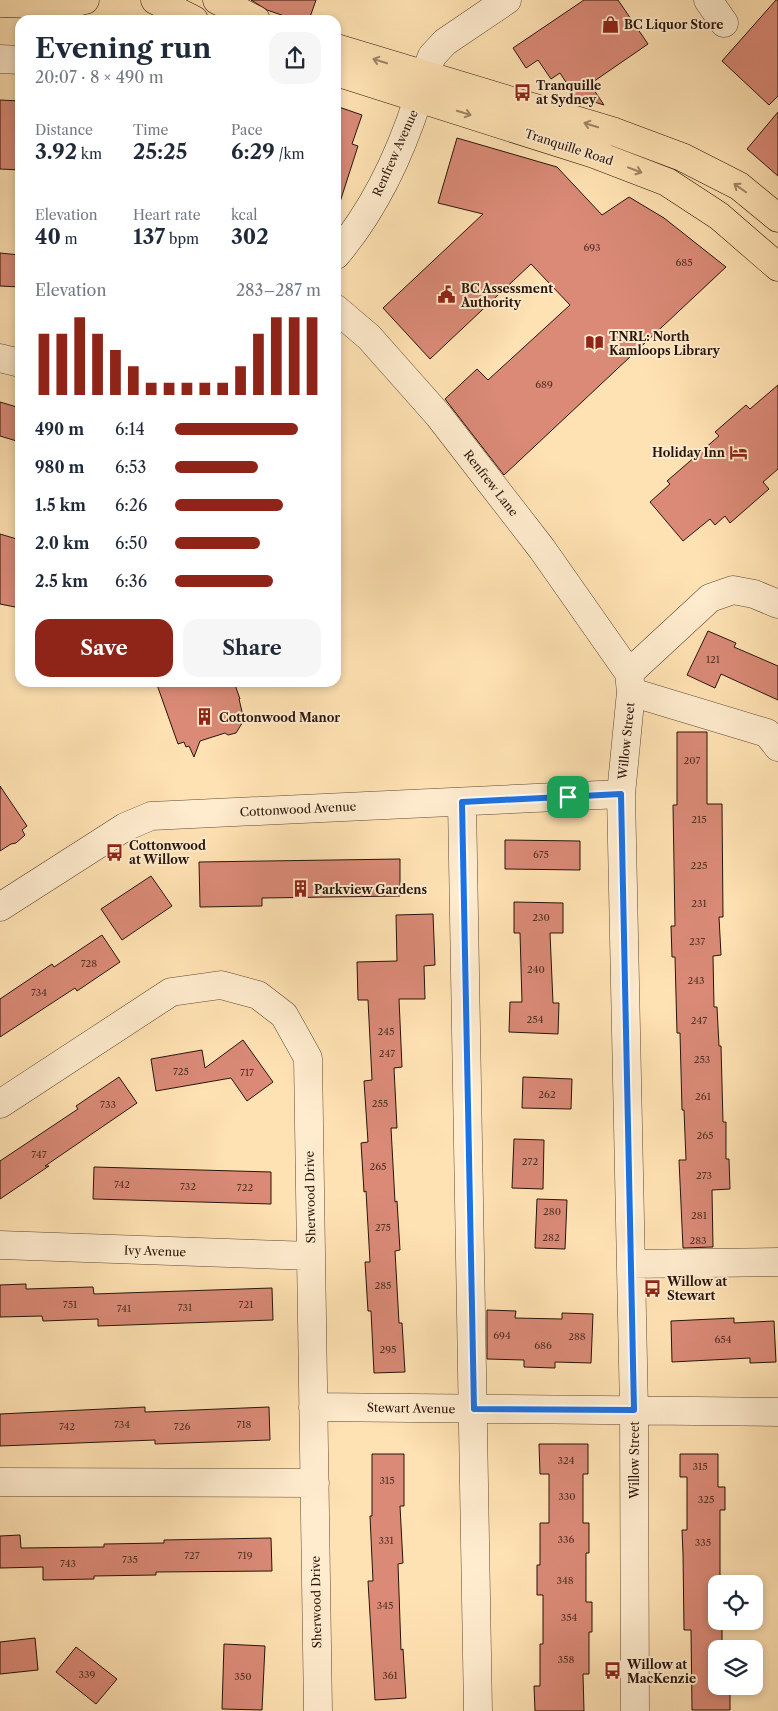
<!DOCTYPE html>
<meta charset="utf-8">
<style>
:root{--surface:#fff;--page:#f6f6f7;--text:#1f2937;--muted:#747a83;--accent:#8f2418}
body{margin:0;font-family:"Libre Caslon Text",serif;background:var(--page);color:var(--text);height:100vh;display:flex;flex-direction:column;font-size:19px;white-space:nowrap}
*{box-sizing:border-box;margin:0}
p{font-size:16px;color:var(--muted)}
.icon{flex:none;width:28px;height:28px;fill:none;stroke:currentColor;stroke-width:2;stroke-linecap:round;stroke-linejoin:round}
.map{position:relative;flex:1;overflow:hidden}
.sheet{position:absolute;left:15px;top:15px;width:326px;height:672px;display:flex;flex-direction:column;background:var(--surface);border-radius:15px;box-shadow:0 2px 8px #0003}
.sheet>*{flex:none}
.controls{position:absolute;left:708px;top:1575px;display:grid;gap:10px}
.controls a{display:grid;place-items:center;width:55px;height:55px;border-radius:10px;background:var(--surface);box-shadow:0 2px 8px #0003;font-size:25px}
.pin{position:absolute;display:grid;place-items:center;width:42px;height:42px;color:#fff;margin:-21px;border-radius:10px;box-shadow:0 2px 8px #0006}
.round{display:grid;place-items:center;flex:none;width:52px;height:52px;border-radius:15px;background:var(--page)}
.summary{display:flex;align-items:center;justify-content:space-between;height:85px;padding:0 20px}
h1{font-size:28px;font-weight:700;line-height:38px}
.figures{display:grid;grid-template-columns:repeat(3,1fr);gap:8px;height:85px;padding:5px 20px}
.figures div{display:grid;align-content:center}
.figures b{font-size:21px;font-weight:700}
.figures small{font-size:14px;font-weight:400}
.figures p{font-size:14px}
.chart{height:140px;padding:10px 20px}
.chart p{display:flex;justify-content:space-between}
.chart svg{width:100%;height:90px;margin-top:5px;stroke:var(--accent);stroke-width:6}
.button{display:flex;gap:10px;margin-top:auto;padding:10px 20px}
.button a{flex:1;height:58px;border-radius:15px;background:var(--accent);color:#fff;font-size:20px;font-weight:700;line-height:58px;text-align:center}
.button a+a{background:var(--page);color:var(--text)}
ul{padding:0 20px;list-style:none;font-size:16px}
li{display:grid;grid-template-columns:80px 60px 1fr;align-items:center;height:38px}
li i{height:12px;border-radius:6px;background:var(--accent)}
.map>svg:first-child{display:block}
.building{fill:#da8a77;stroke:#28140a}
.lines{fill:none;stroke-linecap:round;stroke-linejoin:round}
.minor-casing{stroke:#5e4834;stroke-width:29}
.major-casing{stroke:#28140a;stroke-width:29}
.minor{stroke:#ffecce;stroke-width:28}
.major{stroke:#ffe2b3;stroke-width:28}
.oneway{stroke:#9e8567}
.route-casing{stroke:#fff;stroke-width:10}
.route{stroke:#1a73e8;stroke-width:6}
.labels{text-anchor:middle;dominant-baseline:central;stroke-width:4;stroke-linejoin:round;paint-order:stroke}
.number-label{font-size:10px;fill:#543225}
.poi-label{font-size:12px;font-weight:bold;fill:#28140a;stroke:#ffecce;text-anchor:start}
.street-label{font-size:12px;fill:#28140a;stroke:#ffecce}
</style>
<div class="map">
<svg width="778" height="1711" viewBox="0 0 778 1711">
<rect width="100%" height="100%" fill="#ffe2b3"/>
<filter id="stains"><feTurbulence type="fractalNoise" baseFrequency=".004" numOctaves="4"/><feColorMatrix values="0 0 0 0 .2 0 0 0 0 .09 0 0 0 0 .02 0 0 0 .5 -.17"/></filter>
<radialGradient id="worn" r=".72"><stop offset=".6" stop-color="#630" stop-opacity="0"/><stop offset="1" stop-color="#630" stop-opacity=".3"/></radialGradient>
<path class="building" d="M251,0H316L309,20H296L267,10Z
M584,0H618L648,44L590,84L604,105L575,96L560,73L551,79L538,60L526,68L513,48Z
M776,0H778V96L769,105L722,61Z
M0,100L20,101V170L0,169Z
M336,106L362,115L352,144L358,146L340,202L336,201Z
M778,112V176L747,149Z
M457,138L557,167L602,215L629,197L664,218L726,267L504,475L445,399L477,369L488,380L570,305L531,264L430,359L383,308L483,214L438,203Z
M0,253L20,255V287L0,286Z
M778,385V469L763,482L769,489L730,523L725,516L715,525L710,519L683,541L650,502L670,484L667,481L719,436L715,432L746,405L750,409Z
M0,402L20,408V442L0,436Z
M0,534L20,540V608L0,604Z
M708,631L736,643L734,647L778,666V700L721,674L715,688L687,675Z
M156,682H234L240,699H239L244,720L236,733L228,735L225,733L200,741L194,757L189,746L186,747L184,742L178,744Z
M677,732H707V804H722L723,917H719L721,955L713,956L714,1007H717L719,1046H721L723,1122H726V1159H729L730,1189L712,1190L713,1247L683,1248L679,1160H686L684,1110H682L680,1033H677L675,957H672L671,926H675L673,805H677Z
M0,786L27,826L22,830L25,835L16,843L11,844L0,851Z
M505,840L580,841V870L505,869Z
M400,859V896L262,898V906L200,907L199,862Z
M151,876L172,906L122,940L101,909Z
M514,902L563,903V933H550L553,1003H559L558,1034L509,1032L510,1002H522L520,933H514Z
M433,914L435,965L424,966L425,999H399L402,1067L394,1068L397,1128H391L395,1202L397,1201L400,1250L395,1251L399,1323H402L405,1372L374,1373L371,1311H368L365,1262H370L366,1191L364,1192L361,1143L368,1142L364,1081L372,1080L368,1000H358L357,962L397,961L396,915Z
M102,935L120,962L77,991L75,988L0,1037V999L52,964L54,967Z
M243,1040L273,1082L247,1101L231,1078L156,1091L151,1059L202,1050L205,1068Z
M119,1077L137,1103L45,1166H49L0,1199V1161L78,1109L76,1106Z
M523,1077L572,1079L571,1109L522,1108Z
M514,1139L544,1140L543,1189L512,1188Z
M94,1167L271,1172V1204L93,1199Z
M537,1199L567,1200L565,1249L535,1248Z
M26,1284V1289L93,1287L94,1294L272,1288L273,1320L98,1326V1319L43,1321L42,1316L0,1317V1285Z
M487,1310L516,1311L515,1318L562,1319V1313L593,1314L591,1363L555,1362V1368L524,1367V1360L487,1359Z
M734,1318V1323L774,1321L776,1362L750,1363V1358L672,1362L671,1321Z
M145,1407V1412L269,1407L270,1440L155,1444V1440L0,1446V1414Z
M539,1444H588V1474H583V1523H589V1553H586V1602H592V1632H589V1674H583L584,1711H535L534,1686H540V1644H543V1595H537V1565H540V1523H549V1474H540Z
M372,1454H404V1506H400L403,1563L398,1564L401,1650L403,1649L406,1698L375,1700L368,1581H373L370,1516H372Z
M680,1454H718V1487H725V1510H720V1584H716V1621H722V1649H716V1687H730V1710H692L691,1630H684L683,1554L682,1530H687V1477H680Z
M20,1535L21,1548L104,1547V1544L164,1543V1540L271,1538L272,1571L156,1572V1575L94,1576V1579L43,1580V1567L0,1568V1536Z
M35,1638L38,1670L0,1674V1642Z
M224,1644L265,1646L262,1710L222,1709Z
M76,1647L117,1679L96,1704L56,1672Z"/>
<g class="lines">
<defs>
<path id="minor" d="M708,0L724,23
M0,59L20,60
M425,74L432,56L445,42L507,0
M336,255C375,209 400,155 418,99
M336,309L369,337L439,416L542,549L629,673
M0,358L20,363
M631,692L767,733L778,747
M462,802L478,1711
M0,907L125,827L151,816L621,794
M0,1104L171,992L221,985L258,995L284,1015L308,1058L318,1711
M0,1245L311,1256
M631,1264L778,1262
M313,1407L778,1412
M0,1482L315,1483
M635,1711L634,1410L621,794L631,692L629,673L710,598L733,590L754,594L778,604"/>
<path id="major" d="M155,0L194,20
M217,0L256,20
M0,3L65,5L85,0
M336,48L615,132L682,157L739,186L778,218
M336,72L594,154L667,182L719,216L778,267"/>
</defs>
<use href="#minor" class="minor-casing"/>
<use href="#major" class="major-casing"/>
<use href="#minor" class="minor"/>
<use href="#major" class="major"/>
</g>
<defs><path id="oneway-shaft" d="M-6 0H5M1.5-3L5.5 0L1.5 3" fill="none" stroke-width="1.6" stroke-linecap="round" stroke-linejoin="round" transform="scale(1.25)"/></defs>
<g class="oneway">
<use href="#oneway-shaft" transform="translate(380 61) rotate(-163)"/>
<use href="#oneway-shaft" transform="translate(464 113) rotate(17)"/>
<use href="#oneway-shaft" transform="translate(591 125) rotate(-163)"/>
<use href="#oneway-shaft" transform="translate(635 170) rotate(21)"/>
<use href="#oneway-shaft" transform="translate(740 188) rotate(-145)"/>
</g>
<g class="lines">
<defs>
<path id="route" d="M621,794L634,1410L474,1409L462,802Z"/>
</defs>
<use href="#route" class="route-casing"/>
<use href="#route" class="route"/>
</g>
<defs>
<symbol id="shop-bare" viewBox="-9 -9 18 18"><path d="M-5-2.5h2.3a2.7 3.5 0 0 1 5.4 0H5L5.5 6h-11ZM-1.5-2.5h3a1.5 2.3 0 0 0-3 0Z" fill="#8f2418" stroke="#ffecce" stroke-width="2.5" paint-order="stroke"/></symbol>
<symbol id="bus-bare" viewBox="-9 -9 18 18"><path d="M-5-6H5V4H4V6H2V4H-2V6H-4V4H-5ZM-3.5-4V0h7V-4ZM-3.5 1.2v1.5H-2V1.2ZM2 1.2v1.5H3.5V1.2Z" fill="#8f2418" stroke="#ffecce" stroke-width="2.5" paint-order="stroke"/></symbol>
<symbol id="civic-bare" viewBox="-9 -9 18 18"><path d="M-.6-6.5H3V-4.5H.6V-3L4-1V1h2V6H-6V1h2V-1L-.6-3ZM-1.2 2.5V6h2.4V2.5Z" fill="#8f2418" stroke="#ffecce" stroke-width="2.5" paint-order="stroke"/></symbol>
<symbol id="library-bare" viewBox="-9 -9 18 18"><path d="M-6-4Q-3-5.5-.7-3.5V5Q-3 3-6 4ZM6-4Q3-5.5 .7-3.5V5Q3 3 6 4Z" fill="#8f2418" stroke="#ffecce" stroke-width="2.5" paint-order="stroke"/></symbol>
<symbol id="hotel-bare" viewBox="-9 -9 18 18"><path d="M-6-4.5h1.5V1H6V5H4.5V3h-9V5H-6ZM-4 0a1.8 1.8 0 1 1 3.6 0ZM.5 0V-2.5h3Q6-2.5 6 0Z" fill="#8f2418" stroke="#ffecce" stroke-width="2.5" paint-order="stroke"/></symbol>
<symbol id="building-bare" viewBox="-9 -9 18 18"><path d="M-4-6H4V6H1V3H-1V6H-4ZM-2.5-4.3h1.7v1.8h-1.7ZM.8-4.3h1.7v1.8H.8ZM-2.5-1h1.7V.8h-1.7ZM.8-1h1.7V.8H.8Z" fill="#8f2418" stroke="#ffecce" stroke-width="2.5" paint-order="stroke"/></symbol>
</defs>
<g fill-rule="evenodd">
<use href="#shop-bare" x="598" y="12" width="25" height="25"/>
<use href="#bus-bare" x="510" y="80" width="25" height="25"/>
<use href="#civic-bare" x="434" y="282" width="25" height="25"/>
<use href="#library-bare" x="582" y="330" width="25" height="25"/>
<use href="#hotel-bare" x="726" y="440" width="25" height="25"/>
<use href="#building-bare" x="192" y="704" width="25" height="25"/>
<use href="#bus-bare" x="102" y="840" width="25" height="25"/>
<use href="#building-bare" x="288" y="876" width="25" height="25"/>
<use href="#bus-bare" x="640" y="1276" width="25" height="25"/>
<use href="#bus-bare" x="600" y="1658" width="25" height="25"/>
</g>
<g class="labels">
<g class="number-label">
<text x="592" y="247">693</text>
<text x="684" y="262">685</text>
<text x="544" y="384">689</text>
<text x="713" y="659">121</text>
<text x="692" y="760">207</text>
<text x="699" y="819">215</text>
<text x="541" y="854">675</text>
<text x="699" y="865">225</text>
<text x="699" y="903">231</text>
<text x="541" y="917">230</text>
<text x="697" y="941">237</text>
<text x="89" y="963">728</text>
<text x="536" y="969">240</text>
<text x="696" y="980">243</text>
<text x="39" y="992">734</text>
<text x="535" y="1019">254</text>
<text x="699" y="1020">247</text>
<text x="386" y="1031">245</text>
<text x="387" y="1053">247</text>
<text x="702" y="1059">253</text>
<text x="181" y="1071">725</text>
<text x="247" y="1072">717</text>
<text x="547" y="1094">262</text>
<text x="703" y="1096">261</text>
<text x="380" y="1103">255</text>
<text x="108" y="1104">733</text>
<text x="705" y="1135">265</text>
<text x="39" y="1154">747</text>
<text x="530" y="1161">272</text>
<text x="378" y="1166">265</text>
<text x="704" y="1175">273</text>
<text x="122" y="1184">742</text>
<text x="188" y="1186">732</text>
<text x="245" y="1187">722</text>
<text x="552" y="1211">280</text>
<text x="699" y="1215">281</text>
<text x="383" y="1227">275</text>
<text x="551" y="1237">282</text>
<text x="698" y="1240">283</text>
<text x="383" y="1285">285</text>
<text x="70" y="1304">751</text>
<text x="246" y="1304">721</text>
<text x="185" y="1307">731</text>
<text x="124" y="1308">741</text>
<text x="502" y="1335">694</text>
<text x="577" y="1336">288</text>
<text x="723" y="1339">654</text>
<text x="543" y="1345">686</text>
<text x="388" y="1349">295</text>
<text x="122" y="1424">734</text>
<text x="244" y="1424">718</text>
<text x="67" y="1426">742</text>
<text x="182" y="1426">726</text>
<text x="566" y="1460">324</text>
<text x="700" y="1466">315</text>
<text x="387" y="1480">315</text>
<text x="567" y="1496">330</text>
<text x="706" y="1499">325</text>
<text x="566" y="1539">336</text>
<text x="386" y="1540">331</text>
<text x="703" y="1542">335</text>
<text x="192" y="1555">727</text>
<text x="245" y="1555">719</text>
<text x="130" y="1559">735</text>
<text x="68" y="1563">743</text>
<text x="565" y="1580">348</text>
<text x="385" y="1605">345</text>
<text x="569" y="1617">354</text>
<text x="566" y="1659">358</text>
<text x="87" y="1674">339</text>
<text x="390" y="1675">361</text>
<text x="243" y="1676">350</text>
</g>
<g class="poi-label">
<text x="624" y="24">BC Liquor Store</text>
<text x="536" y="85">Tranquille<tspan x="536" dy="14">at Sydney</tspan></text>
<text x="461" y="288">BC Assessment<tspan x="461" dy="14">Authority</tspan></text>
<text x="609" y="336">TNRL: North<tspan x="609" dy="14">Kamloops Library</tspan></text>
<text x="725" y="452" text-anchor="end">Holiday Inn</text>
<text x="219" y="717">Cottonwood Manor</text>
<text x="129" y="845">Cottonwood<tspan x="129" dy="14">at Willow</tspan></text>
<text x="314" y="889">Parkview Gardens</text>
<text x="667" y="1281">Willow at<tspan x="667" dy="14">Stewart</tspan></text>
<text x="627" y="1664">Willow at<tspan x="627" dy="14">MacKenzie</tspan></text>
</g>
<g class="street-label">
<text transform="translate(569 147) rotate(18)">Tranquille Road</text>
<text transform="translate(395 153) rotate(-66)">Renfrew Avenue</text>
<text transform="translate(491 483) rotate(52)">Renfrew Lane</text>
<text transform="translate(626 741) rotate(-84)">Willow Street</text>
<text transform="translate(298 809) rotate(-3)">Cottonwood Avenue</text>
<text transform="translate(310 1197) rotate(-91)">Sherwood Drive</text>
<text transform="translate(155 1251) rotate(2)">Ivy Avenue</text>
<text transform="translate(411 1408) rotate(1)">Stewart Avenue</text>
<text transform="translate(634 1460) rotate(-90)">Willow Street</text>
<text transform="translate(316 1602) rotate(-91)">Sherwood Drive</text>
</g>
</g>
<rect width="100%" height="100%" filter="url(#stains)"/>
<rect width="100%" height="100%" fill="url(#worn)"/>
</svg>
<div class="controls">
<a><svg class="icon" aria-label="locate" viewBox="0 0 24 24"><circle cx="12" cy="12" r="6"/><path d="M12 2v4M12 18v4M2 12h4M18 12h4"/></svg></a>
<a><svg class="icon" aria-label="layers" viewBox="0 0 24 24"><path d="M12 4l9 5-9 5-9-5zM3 14l9 5 9-5"/></svg></a>
</div>
<div class="pin" style="left:568px;top:797px;background:#1e9e55"><svg class="icon" aria-label="arrive" viewBox="0 0 24 24"><path d="M6 21V4h12l-3 4 3 4H6"/></svg></div>
<section class="sheet">
<div class="summary"><div><h1>Evening run</h1><p>20:07 · 8 × 490 m</p></div><a class="round"><svg class="icon" aria-label="share" viewBox="0 0 24 24"><path d="M12 15V3M7 8l5-5 5 5M5 13v7h14v-7"/></svg></a></div>
<div class="figures">
<div><p>Distance</p><b>3.92<small> km</small></b></div>
<div><p>Time</p><b>25:25</b></div>
<div><p>Pace</p><b>6:29<small> /km</small></b></div>
</div>
<div class="figures">
<div><p>Elevation</p><b>40<small> m</small></b></div>
<div><p>Heart rate</p><b>137<small> bpm</small></b></div>
<div><p>kcal</p><b>302</b></div>
</div>
<div class="chart"><p><span>Elevation</span>283–287 m</p>
<svg viewBox="0 0 160 44" preserveAspectRatio="none"><path d="M5 44V14M15 44V14M25 44V6M35 44V14M45 44V22M55 44V30M65 44V38M75 44V38M85 44V38M95 44V38M105 44V38M115 44V30M125 44V14M135 44V6M145 44V6M155 44V6"/></svg>
</div>
<ul>
<li><b>490 m</b>6:14<i style="width:84%"></i></li>
<li><b>980 m</b>6:53<i style="width:57%"></i></li>
<li><b>1.5 km</b>6:26<i style="width:74%"></i></li>
<li><b>2.0 km</b>6:50<i style="width:58%"></i></li>
<li><b>2.5 km</b>6:36<i style="width:67%"></i></li>
</ul>
<div class="button"><a>Save</a><a>Share</a></div>
</section>
</div>
